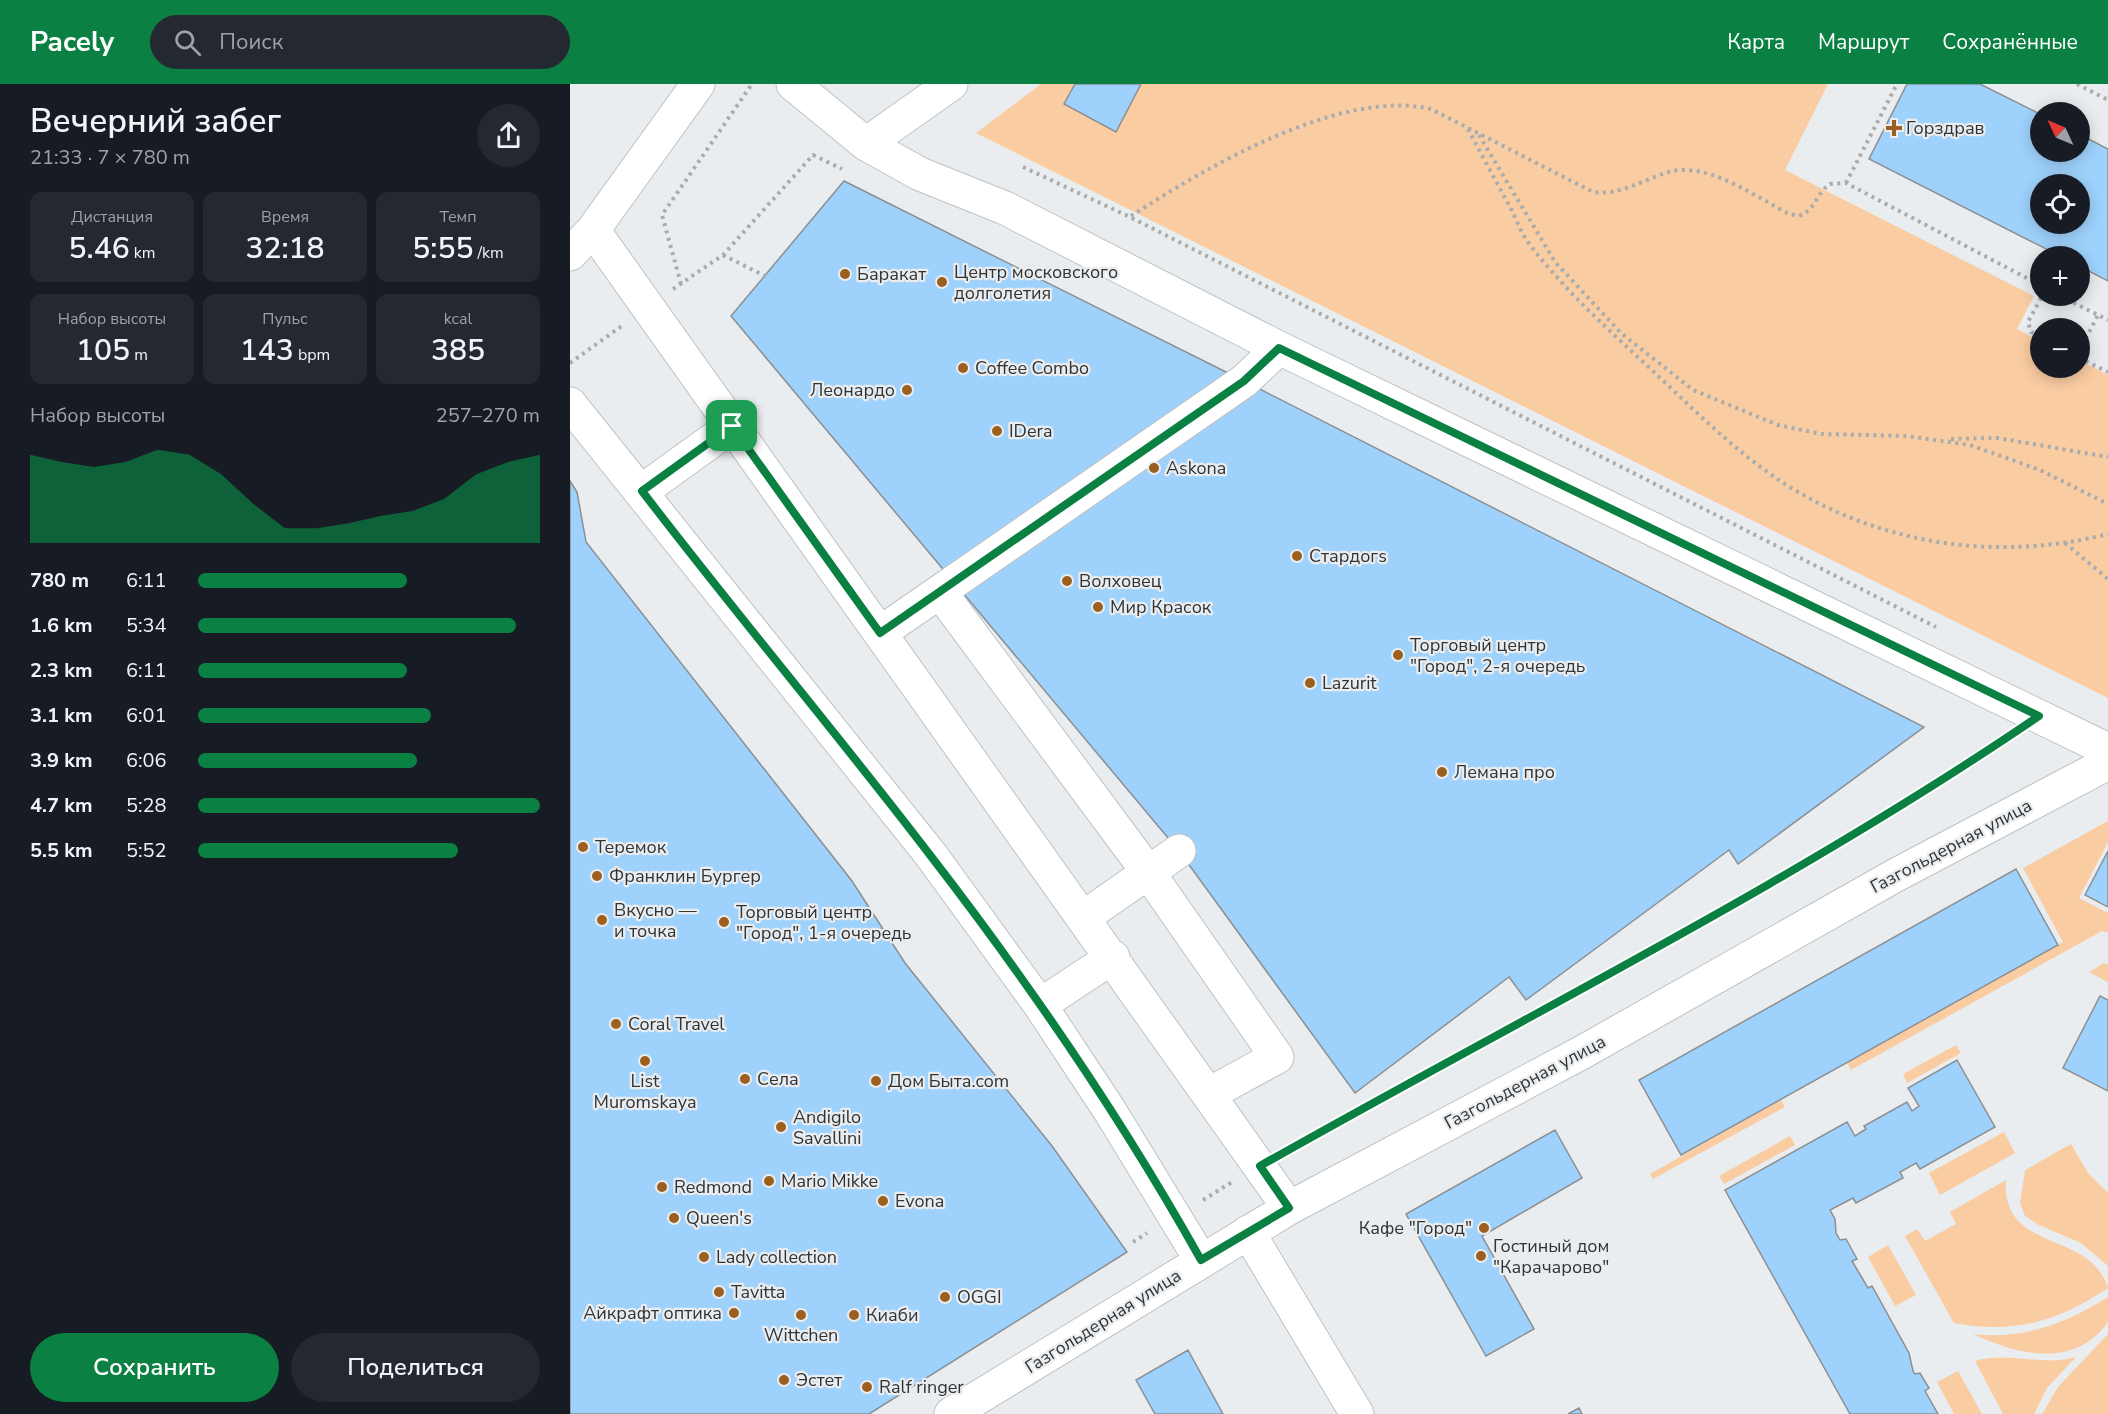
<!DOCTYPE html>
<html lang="ru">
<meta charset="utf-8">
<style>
:root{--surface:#171b24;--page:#242831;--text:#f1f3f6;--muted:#9ea1a6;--accent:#0b8043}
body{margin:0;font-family:"Nunito Sans",sans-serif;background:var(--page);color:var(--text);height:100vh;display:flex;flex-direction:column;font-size:22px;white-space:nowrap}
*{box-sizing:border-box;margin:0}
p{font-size:20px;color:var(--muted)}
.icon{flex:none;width:33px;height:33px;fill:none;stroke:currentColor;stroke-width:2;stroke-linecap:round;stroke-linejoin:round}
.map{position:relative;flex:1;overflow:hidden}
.panel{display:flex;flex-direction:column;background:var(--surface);width:570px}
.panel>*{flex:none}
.needle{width:39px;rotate:314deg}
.buttons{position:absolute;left:1460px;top:18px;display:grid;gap:12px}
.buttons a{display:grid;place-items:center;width:60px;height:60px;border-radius:50%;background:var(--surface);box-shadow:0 3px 15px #0003;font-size:30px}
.pin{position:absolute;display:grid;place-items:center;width:51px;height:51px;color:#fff;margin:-26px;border-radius:12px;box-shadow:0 3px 9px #0006}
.round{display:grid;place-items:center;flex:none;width:63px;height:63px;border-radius:32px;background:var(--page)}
.summary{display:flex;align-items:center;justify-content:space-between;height:102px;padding:0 30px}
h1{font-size:33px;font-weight:600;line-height:45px}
.metrics{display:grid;grid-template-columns:repeat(3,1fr);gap:9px;height:102px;padding:6px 30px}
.metrics div{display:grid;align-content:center;border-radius:12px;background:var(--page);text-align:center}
.metrics b{font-size:30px;font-weight:600}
.metrics small{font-size:16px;font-weight:400}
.metrics p{font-size:16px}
.chart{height:168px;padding:12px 30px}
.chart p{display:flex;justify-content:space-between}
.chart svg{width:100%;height:108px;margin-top:6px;fill:var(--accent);opacity:.7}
.button{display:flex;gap:12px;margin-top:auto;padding:12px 30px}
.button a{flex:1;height:69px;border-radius:36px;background:var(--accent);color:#fff;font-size:24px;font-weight:600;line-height:69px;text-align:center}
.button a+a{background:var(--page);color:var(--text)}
ul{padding:0 30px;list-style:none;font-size:20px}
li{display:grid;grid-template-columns:96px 72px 1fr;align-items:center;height:45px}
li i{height:15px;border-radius:8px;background:var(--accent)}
header{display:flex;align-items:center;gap:36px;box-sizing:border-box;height:84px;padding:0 30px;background:var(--accent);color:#fff}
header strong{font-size:28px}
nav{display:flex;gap:33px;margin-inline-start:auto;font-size:21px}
.search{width:420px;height:54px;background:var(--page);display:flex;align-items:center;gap:15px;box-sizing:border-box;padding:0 21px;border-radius:33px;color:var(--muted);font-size:22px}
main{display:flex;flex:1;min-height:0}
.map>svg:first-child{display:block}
.green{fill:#facca2}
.building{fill:#9ed2fc;stroke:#8c8f91;stroke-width:1.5;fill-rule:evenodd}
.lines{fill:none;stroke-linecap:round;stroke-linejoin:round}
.minor-casing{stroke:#bfc2c4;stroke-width:35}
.path{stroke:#a9acad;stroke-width:4;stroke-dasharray:3 4.5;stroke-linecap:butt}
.minor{stroke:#fff;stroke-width:33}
.route-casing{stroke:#fff;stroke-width:12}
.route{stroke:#0b8043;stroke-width:8}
.poi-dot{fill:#9b6020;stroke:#eaedef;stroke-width:2}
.labels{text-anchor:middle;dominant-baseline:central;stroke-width:4.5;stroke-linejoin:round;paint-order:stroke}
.poi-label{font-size:18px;fill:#323334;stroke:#eaedef;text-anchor:start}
.street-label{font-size:18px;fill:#323334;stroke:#eaedef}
</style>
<header>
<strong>Pacely</strong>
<div class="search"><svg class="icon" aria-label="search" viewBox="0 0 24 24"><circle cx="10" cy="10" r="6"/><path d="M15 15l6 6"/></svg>Поиск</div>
<nav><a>Карта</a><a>Маршрут</a><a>Сохранённые</a></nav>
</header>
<main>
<section class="panel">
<div class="summary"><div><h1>Вечерний забег</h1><p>21:33 · 7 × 780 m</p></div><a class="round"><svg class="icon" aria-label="share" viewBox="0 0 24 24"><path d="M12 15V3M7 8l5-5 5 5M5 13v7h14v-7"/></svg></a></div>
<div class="metrics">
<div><p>Дистанция</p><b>5.46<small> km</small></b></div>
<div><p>Время</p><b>32:18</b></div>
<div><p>Темп</p><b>5:55<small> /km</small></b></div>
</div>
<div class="metrics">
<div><p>Набор высоты</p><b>105<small> m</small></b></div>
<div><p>Пульс</p><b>143<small> bpm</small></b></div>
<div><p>kcal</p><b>385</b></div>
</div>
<div class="chart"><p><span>Набор высоты</span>257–270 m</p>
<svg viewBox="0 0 160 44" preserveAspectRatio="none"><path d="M0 44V8L10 11L20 13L30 11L40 6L50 8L60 16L70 28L80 38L90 38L100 36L110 33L120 31L130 26L140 16L150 11L160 8V44z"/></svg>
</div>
<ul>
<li><b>780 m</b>6:11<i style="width:61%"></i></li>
<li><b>1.6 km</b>5:34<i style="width:93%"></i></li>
<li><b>2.3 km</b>6:11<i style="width:61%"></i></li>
<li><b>3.1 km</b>6:01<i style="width:68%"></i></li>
<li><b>3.9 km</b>6:06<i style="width:64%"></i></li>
<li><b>4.7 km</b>5:28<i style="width:100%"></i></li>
<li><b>5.5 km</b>5:52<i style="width:76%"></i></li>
</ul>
<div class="button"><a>Сохранить</a><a>Поделиться</a></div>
</section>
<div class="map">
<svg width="1538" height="1330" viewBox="0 0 1538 1330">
<rect width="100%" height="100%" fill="#eaedef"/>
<path class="green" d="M471,0H1258L1215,86L1464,212L1447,245L1470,257V284H1509V276L1538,291V614L406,49Z
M1538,737V758L1509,814L1538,829V849L1532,847L1281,986L1277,979L1493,858L1453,784Z
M1534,879L1538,881V898L1519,888Z
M1386,961L1391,969L1337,999L1333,990Z
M1211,1016L1215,1023L1083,1095L1080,1090Z
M1434,1048L1445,1069L1370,1111L1359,1089Z
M1220,1052L1225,1061L1154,1100L1149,1092Z
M1501,1060L1518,1089L1538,1109V1182L1511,1159L1469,1141L1455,1132L1450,1119L1455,1086Z
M1436,1096C1431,1170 1520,1145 1538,1204C1487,1238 1444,1250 1384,1239L1335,1152L1347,1145L1355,1157L1386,1140L1380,1128Z
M1318,1161L1346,1211L1325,1222L1298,1173Z
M1538,1213C1538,1220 1538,1230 1538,1236C1536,1243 1528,1250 1523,1254C1489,1282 1439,1267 1403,1250C1453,1256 1497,1239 1538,1213Z
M1538,1250V1330H1472L1488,1303Z
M1506,1273L1477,1304L1464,1330H1433L1405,1277C1438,1267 1472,1283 1506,1273Z
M1388,1287L1412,1330H1384L1367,1298Z"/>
<path class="building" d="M505,0H571L546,48L494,20Z
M1337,0H1410L1470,30V68H1509V50L1538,65V197L1509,182V172H1490L1299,75ZM1470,100H1509V140H1470Z
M274,97L674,297L1354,643L1168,780L1159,766L956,916L939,893L785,1009L609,767L161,232Z
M0,397L7,408L16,458L282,797L335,879L482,1062L557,1168L299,1330H0Z
M1538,767V823L1515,811Z
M1446,785L1488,861L1111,1071L1069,996Z
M1530,912L1538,916V1007L1493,984Z
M1387,976L1425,1043L1350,1085L1346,1079L1330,1088L1333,1094L1286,1119L1283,1114L1260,1126L1265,1135L1266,1149L1270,1156L1276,1155L1287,1175L1282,1177L1298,1204L1302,1202L1339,1269L1343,1287L1345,1290L1350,1289L1359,1304L1355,1307L1368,1330H1280L1155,1106L1277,1038L1285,1052L1296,1045L1294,1042L1337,1018L1342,1027L1349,1022L1338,1004Z
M985,1046L1012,1094L912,1152L964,1245L916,1272L836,1130Z
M618,1266L653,1330H585L566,1296Z
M1009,1324L1012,1330H998Z"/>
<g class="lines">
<defs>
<path id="minor" d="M223,0L296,60L350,90L435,124L709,264L1538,666
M296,60L381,0
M23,146L719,1124
M0,170L23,146L128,0
M0,320L361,771L470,921L540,1027L631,1176
M72,407L162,342
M370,508L578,788L707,973L639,1010
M310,549L674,297L709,264
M514,833L609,767
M470,921L543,873
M678,1148L787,1330
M381,1330L719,1124L1011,969L1326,791L1538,679"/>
</defs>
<use href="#minor" class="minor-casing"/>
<path class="path" d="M1507,0L1538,16
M898,45C912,72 927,99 941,125C947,137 952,151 960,161C996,208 1041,248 1084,288C1125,327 1167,369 1215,400C1311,461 1427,478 1538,450
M909,51L985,178L1051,249L1123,306L1208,341L1251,350L1337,352L1400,361L1470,386L1538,420
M453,83L560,133L1366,543
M1276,99L1327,0
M561,132C635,84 770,4 861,25L1023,108C1050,112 1074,95 1099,88C1137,77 1186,113 1219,130L1229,132C1246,126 1246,109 1260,100L1276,99L1470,201
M153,171L197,193
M111,200L92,131L182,0
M103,205L153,171L243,71L272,85
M1490,212L1538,236
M1470,253L1461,248L1458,238L1472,212
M1509,268L1528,231
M1509,274L1538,288
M0,279L53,241
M1381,355L1428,354L1538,373
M1495,459L1538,495
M718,1066L1239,776L1437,653
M633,1116L662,1098
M563,1158L577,1149"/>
<use href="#minor" class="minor"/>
</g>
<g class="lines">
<defs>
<path id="route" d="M709,264L1469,632C1221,801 951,934 690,1082L719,1124L631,1176C552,1035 459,899 360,771C266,648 166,530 72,407L162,342L310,549L674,297Z"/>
</defs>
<use href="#route" class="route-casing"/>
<use href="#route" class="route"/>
</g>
<g class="poi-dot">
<path d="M1321 35h6v6h6v6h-6v6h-6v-6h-6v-6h6z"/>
<circle cx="275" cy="190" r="6"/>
<circle cx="372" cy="198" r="6"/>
<circle cx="393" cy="284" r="6"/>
<circle cx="337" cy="306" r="6"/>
<circle cx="427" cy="347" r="6"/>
<circle cx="584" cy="384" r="6"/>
<circle cx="727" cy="472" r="6"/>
<circle cx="497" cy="497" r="6"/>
<circle cx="528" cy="523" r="6"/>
<circle cx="828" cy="571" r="6"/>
<circle cx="740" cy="599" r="6"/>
<circle cx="872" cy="688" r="6"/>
<circle cx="13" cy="763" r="6"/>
<circle cx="27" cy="792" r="6"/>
<circle cx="32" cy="836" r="6"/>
<circle cx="154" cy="838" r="6"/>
<circle cx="46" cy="940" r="6"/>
<circle cx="75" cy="977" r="6"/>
<circle cx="175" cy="995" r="6"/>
<circle cx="306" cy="997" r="6"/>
<circle cx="211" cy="1043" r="6"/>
<circle cx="199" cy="1097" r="6"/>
<circle cx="92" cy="1103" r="6"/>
<circle cx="313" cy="1117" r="6"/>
<circle cx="104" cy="1134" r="6"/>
<circle cx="914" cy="1144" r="6"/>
<circle cx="911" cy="1172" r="6"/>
<circle cx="134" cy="1173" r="6"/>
<circle cx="149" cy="1208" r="6"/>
<circle cx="375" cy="1213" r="6"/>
<circle cx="164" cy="1229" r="6"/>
<circle cx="231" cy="1231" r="6"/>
<circle cx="284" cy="1231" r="6"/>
<circle cx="214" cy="1296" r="6"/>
<circle cx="297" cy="1303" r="6"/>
</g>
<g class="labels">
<g class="poi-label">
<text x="1336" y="44">Горздрав</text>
<text x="384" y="188">Центр московского<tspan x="384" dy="21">долголетия</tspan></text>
<text x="287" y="190">Баракат</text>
<text x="405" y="284">Coffee Combo</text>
<text x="325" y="306" text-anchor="end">Леонардо</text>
<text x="439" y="347">IDera</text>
<text x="596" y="384">Askona</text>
<text x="739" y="472">Стардогs</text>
<text x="509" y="497">Волховец</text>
<text x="540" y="523">Мир Красок</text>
<text x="840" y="561">Торговый центр<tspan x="840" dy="21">"Город", 2-я очередь</tspan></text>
<text x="752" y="599">Lazurit</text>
<text x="884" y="688">Лемана про</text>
<text x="25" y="763">Теремок</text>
<text x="39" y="792">Франклин Бургер</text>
<text x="44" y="826">Вкусно —<tspan x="44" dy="21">и точка</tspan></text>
<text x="166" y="828">Торговый центр<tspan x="166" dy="21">"Город", 1-я очередь</tspan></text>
<text x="58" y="940">Coral Travel</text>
<text x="187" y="995">Села</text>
<text x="75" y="997" text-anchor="middle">List<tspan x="75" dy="21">Muromskaya</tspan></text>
<text x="318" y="997">Дом Быта.com</text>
<text x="223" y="1033">Andigilo<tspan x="223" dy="21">Savallini</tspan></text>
<text x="211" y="1097">Mario Mikke</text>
<text x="104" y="1103">Redmond</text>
<text x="325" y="1117">Evona</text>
<text x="116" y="1134">Queen's</text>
<text x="902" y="1144" text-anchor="end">Кафе "Город"</text>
<text x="923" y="1162">Гостиный дом<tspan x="923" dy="21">"Карачарово"</tspan></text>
<text x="146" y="1173">Lady collection</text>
<text x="161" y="1208">Tavitta</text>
<text x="387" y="1213">OGGI</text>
<text x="152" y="1229" text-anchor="end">Айкрафт оптика</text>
<text x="296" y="1231">Киаби</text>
<text x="231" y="1251" text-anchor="middle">Wittchen</text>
<text x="226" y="1296">Эстет</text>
<text x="309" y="1303">Ralf ringer</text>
</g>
<g class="street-label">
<text transform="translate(1381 762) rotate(-28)">Газгольдерная улица</text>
<text transform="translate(955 998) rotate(-28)">Газгольдерная улица</text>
<text transform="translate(533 1237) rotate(-32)">Газгольдерная улица</text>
</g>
</g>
</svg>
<div class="buttons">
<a><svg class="needle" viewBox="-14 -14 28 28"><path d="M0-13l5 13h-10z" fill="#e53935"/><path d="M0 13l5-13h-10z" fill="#9ea1a6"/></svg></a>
<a><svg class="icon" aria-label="locate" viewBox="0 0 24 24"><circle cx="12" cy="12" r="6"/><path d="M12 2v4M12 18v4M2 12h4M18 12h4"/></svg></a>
<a>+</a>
<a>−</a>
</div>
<div class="pin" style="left:162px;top:342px;background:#1e9e55"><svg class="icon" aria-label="arrive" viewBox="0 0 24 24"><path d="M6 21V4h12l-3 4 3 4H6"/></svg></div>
</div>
</main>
